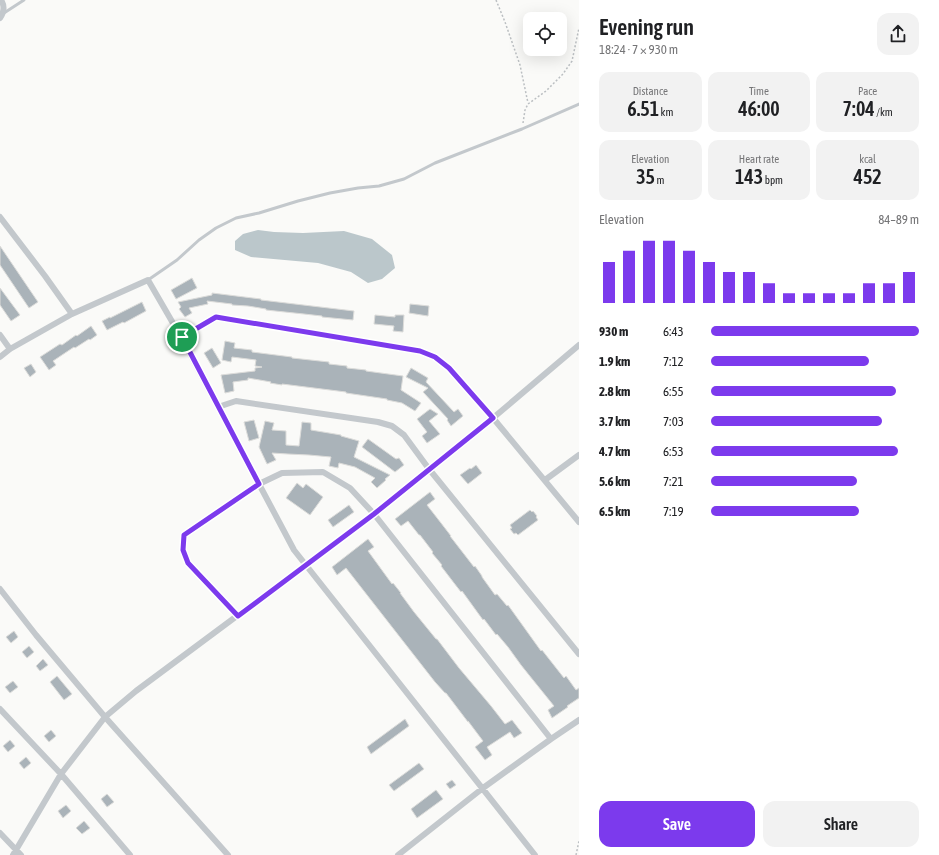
<!DOCTYPE html>
<meta charset="utf-8">
<style>
:root{--surface:#fff;--page:#f2f2f2;--text:#202124;--muted:#757577;--accent:#7c3aed}
body{margin:0;font-family:"Asap Condensed",sans-serif;background:var(--page);color:var(--text);height:100vh;display:flex;flex-direction:column;font-size:15px;white-space:nowrap}
*{box-sizing:border-box;margin:0}
p{font-size:13px;color:var(--muted)}
.icon{flex:none;width:22px;height:22px;fill:none;stroke:currentColor;stroke-width:2;stroke-linecap:round;stroke-linejoin:round}
.map{position:relative;flex:1;overflow:hidden}
.panel{display:flex;flex-direction:column;background:var(--surface);width:360px}
.panel>*{flex:none}
.controls{position:absolute;left:523px;top:12px;display:grid;gap:8px}
.controls a{display:grid;place-items:center;width:44px;height:44px;border-radius:8px;background:var(--surface);box-shadow:0 4px 16px #0002;font-size:20px}
.pin{position:absolute;display:grid;place-items:center;width:34px;height:34px;color:#fff;margin:-17px;border:2px solid #fff;border-radius:50%;box-shadow:0 1px 4px #0007}
.round{display:grid;place-items:center;flex:none;width:42px;height:42px;border-radius:12px;background:var(--page)}
.overview{display:flex;align-items:center;justify-content:space-between;height:68px;padding:0 20px}
h1{font-size:22px;font-weight:600;line-height:30px}
.metrics{display:grid;grid-template-columns:repeat(3,1fr);gap:6px;height:68px;padding:4px 20px}
.metrics div{display:grid;align-content:center;border-radius:10px;background:var(--page);text-align:center}
.metrics b{font-size:20px;font-weight:600}
.metrics small{font-size:11px;font-weight:400}
.metrics p{font-size:11px}
.chart{height:112px;padding:8px 20px}
.chart p{display:flex;justify-content:space-between}
.chart svg{width:100%;height:72px;margin-top:4px;stroke:var(--accent);stroke-width:6}
.primary-button{display:flex;gap:8px;margin-top:auto;padding:8px 20px}
.primary-button a{flex:1;height:46px;border-radius:12px;background:var(--accent);color:#fff;font-size:16px;font-weight:600;line-height:46px;text-align:center}
.primary-button a+a{background:var(--page);color:var(--text)}
ul{padding:0 20px;list-style:none;font-size:13px}
li{display:grid;grid-template-columns:64px 48px 1fr;align-items:center;height:30px}
li i{height:10px;border-radius:5px;background:var(--accent)}
main{display:flex;flex:1;min-height:0}
.map>svg:first-child{display:block}
.water{fill:#bbc7cb}
.building{fill:#aab3b9;stroke:#dcdcda}
.lines{fill:none;stroke-linecap:round;stroke-linejoin:round}
.path{stroke:#bbbfc2;stroke-width:1.5;stroke-dasharray:2 2;stroke-linecap:butt}
.service{stroke:#c3c8cc;stroke-width:3}
.minor{stroke:#c3c8cc;stroke-width:6}
.route-casing{stroke:#fff;stroke-width:8}
.route{stroke:#7c3aed;stroke-width:5}
</style>
<main>
<div class="map">
<svg width="579" height="855" viewBox="0 0 579 855">
<rect width="100%" height="100%" fill="#fafaf8"/>
<path class="water" d="M258,230L274,232L303,233L344,231L372,239L392,255L395,268L382,279L368,283L351,272L318,263L251,257L235,250V241L243,234Z"/>
<path class="building" d="M0,246L38,302L29,308L0,265Z
M192,278L197,288L176,299L171,290Z
M0,288L20,315L11,321L0,305Z
M212,293L261,299V300L354,311L353,320L322,317V316L304,314L266,310V309L248,306L232,305V304L207,301L208,304L189,308L192,313L185,317L179,309L181,307L178,302L212,295Z
M142,302L146,311L124,323L123,322L107,330L102,321L110,317V318Z
M410,304L429,306L428,316L409,313Z
M375,315L395,317V315H404L403,332L393,331L394,326L374,324Z
M91,326L97,335L90,340L89,339L75,348L74,347L53,361L56,365L49,370L40,357L60,344L62,345L76,335L77,336Z
M225,341L235,343L234,348L252,350V352L292,357V358L329,362V364L347,366V368L366,370V371L403,376L401,390L421,403L415,411L402,403L387,400V399L346,393V392L282,384V385L270,383L271,382L248,378V380L233,382L234,391L225,393L221,375L255,371V368L262,367L255,366L256,360L232,357L231,362L222,360Z
M212,348L221,363L213,368L204,353Z
M31,364L36,372L30,377L24,368Z
M411,368L428,378L426,382L454,412L458,409L463,416L451,426L447,420L448,419L423,392L428,388L406,377Z
M430,409L438,414L429,421L440,434L427,443L422,436L427,432L417,419Z
M254,420L259,438L249,441L244,422Z
M265,421L274,423L272,430L286,431V445L299,446L302,422L311,423V430L341,435V436L359,441L354,457L390,475L385,479L386,480L377,488L371,482L375,478L355,467L339,463L338,468L329,466L331,457L309,455L288,454L272,453L276,460L267,464L259,447Z
M368,439L396,459L399,458L404,465L395,472L362,447Z
M476,465L482,473L468,484L460,475L470,468L471,469Z
M297,483L303,488L306,484L323,497L310,515L286,498Z
M430,492L435,499L427,505L441,523L451,536H450L474,567L475,566L482,576V577L495,595L497,594L507,606L508,605L541,651L542,650L564,678L566,676L576,690L579,688V698L567,706L568,707L552,718L548,710L554,706L529,675L521,665L508,647L497,634L496,635L484,619L483,620L462,591L461,592L454,583L441,566L442,565L432,553L433,552L420,535H419L408,521L401,526L395,519Z
M349,505L354,512L333,527L328,520Z
M530,510L532,512L533,511L537,516L536,517L538,520L518,535L516,533L514,534L510,529L512,528L510,525Z
M368,539L374,547L368,551L392,584L393,583L401,593H400L414,612L436,639H437L459,668L491,706L505,724L512,720L522,733L514,738L510,732L487,747L492,755L485,760L475,747L483,741L468,721V722L446,693H445L435,682L346,568L337,575L332,567Z
M14,631L18,637L11,643L6,637Z
M29,646L34,652L27,658L22,652Z
M43,659L48,665L40,671L36,666Z
M57,676L72,694L64,700L50,682Z
M13,681L18,687L10,693L5,687Z
M405,719L409,726L371,754L367,747Z
M51,730L56,736L49,742L44,736Z
M10,740L15,746L8,752L3,746Z
M26,757L31,763L24,769L19,763Z
M419,763L424,769L394,791L389,785Z
M452,780L456,785L450,789L446,784Z
M436,790L443,799L417,818L411,809Z
M107,794L114,802L107,807L101,799Z
M66,805L71,811L63,818L58,811Z
M84,821L90,828L82,834L76,828Z"/>
<g class="lines">
<path class="path" d="M496,0L505,22L520,65L528,103
M523,123L525,110L528,104L546,91L563,74L572,61L579,28
M576,855L579,841"/>
<path class="service" d="M4,13L24,0
M148,280L177,260L199,240L216,228L236,218L259,213L298,201L330,193L358,188L379,186L404,179L435,163L522,129L579,104"/>
<path class="minor" d="M0,18C4,12 5,6 1,0
M0,217L45,276L72,314
M0,335L10,349
M181,337L216,317L420,351L435,357L449,368L493,418L579,522
M0,357L10,349L72,314L148,280L181,337L294,550L535,855
M218,407L236,401L378,422L392,426L404,435L429,469L579,654
M545,480L579,455
M0,589L36,635L105,717L228,855
M238,616L188,563L183,550L184,535L259,484L282,473L323,472L350,488L374,514L551,739
M0,709L61,774L130,855
M0,833L21,855
M13,855L61,774L105,717L136,691L374,514L493,418L579,345
M398,855L483,788L551,739L579,720"/>
</g>
<g class="lines">
<defs>
<path id="route" d="M216,317L420,351L435,357L449,368L493,418L374,514L238,616L188,563L183,550L184,535L259,484L182,337Z"/>
</defs>
<use href="#route" class="route-casing"/>
<use href="#route" class="route"/>
</g>
</svg>
<div class="controls">
<a><svg class="icon" aria-label="locate" viewBox="0 0 24 24"><circle cx="12" cy="12" r="6"/><path d="M12 2v4M12 18v4M2 12h4M18 12h4"/></svg></a>
</div>
<div class="pin" style="left:182px;top:337px;background:#1e9e55"><svg class="icon" aria-label="arrive" viewBox="0 0 24 24"><path d="M6 21V4h12l-3 4 3 4H6"/></svg></div>
</div>
<section class="panel">
<div class="overview"><div><h1>Evening run</h1><p>18:24 · 7 × 930 m</p></div><a class="round"><svg class="icon" aria-label="share" viewBox="0 0 24 24"><path d="M12 15V3M7 8l5-5 5 5M5 13v7h14v-7"/></svg></a></div>
<div class="metrics">
<div><p>Distance</p><b>6.51<small> km</small></b></div>
<div><p>Time</p><b>46:00</b></div>
<div><p>Pace</p><b>7:04<small> /km</small></b></div>
</div>
<div class="metrics">
<div><p>Elevation</p><b>35<small> m</small></b></div>
<div><p>Heart rate</p><b>143<small> bpm</small></b></div>
<div><p>kcal</p><b>452</b></div>
</div>
<div class="chart"><p><span>Elevation</span>84–89 m</p>
<svg viewBox="0 0 160 44" preserveAspectRatio="none"><path d="M5 44V19M15 44V12M25 44V6M35 44V6M45 44V12M55 44V19M65 44V25M75 44V25M85 44V32M95 44V38M105 44V38M115 44V38M125 44V38M135 44V32M145 44V32M155 44V25"/></svg>
</div>
<ul>
<li><b>930 m</b>6:43<i style="width:100%"></i></li>
<li><b>1.9 km</b>7:12<i style="width:76%"></i></li>
<li><b>2.8 km</b>6:55<i style="width:89%"></i></li>
<li><b>3.7 km</b>7:03<i style="width:82%"></i></li>
<li><b>4.7 km</b>6:53<i style="width:90%"></i></li>
<li><b>5.6 km</b>7:21<i style="width:70%"></i></li>
<li><b>6.5 km</b>7:19<i style="width:71%"></i></li>
</ul>
<div class="primary-button"><a>Save</a><a>Share</a></div>
</section>
</main>
